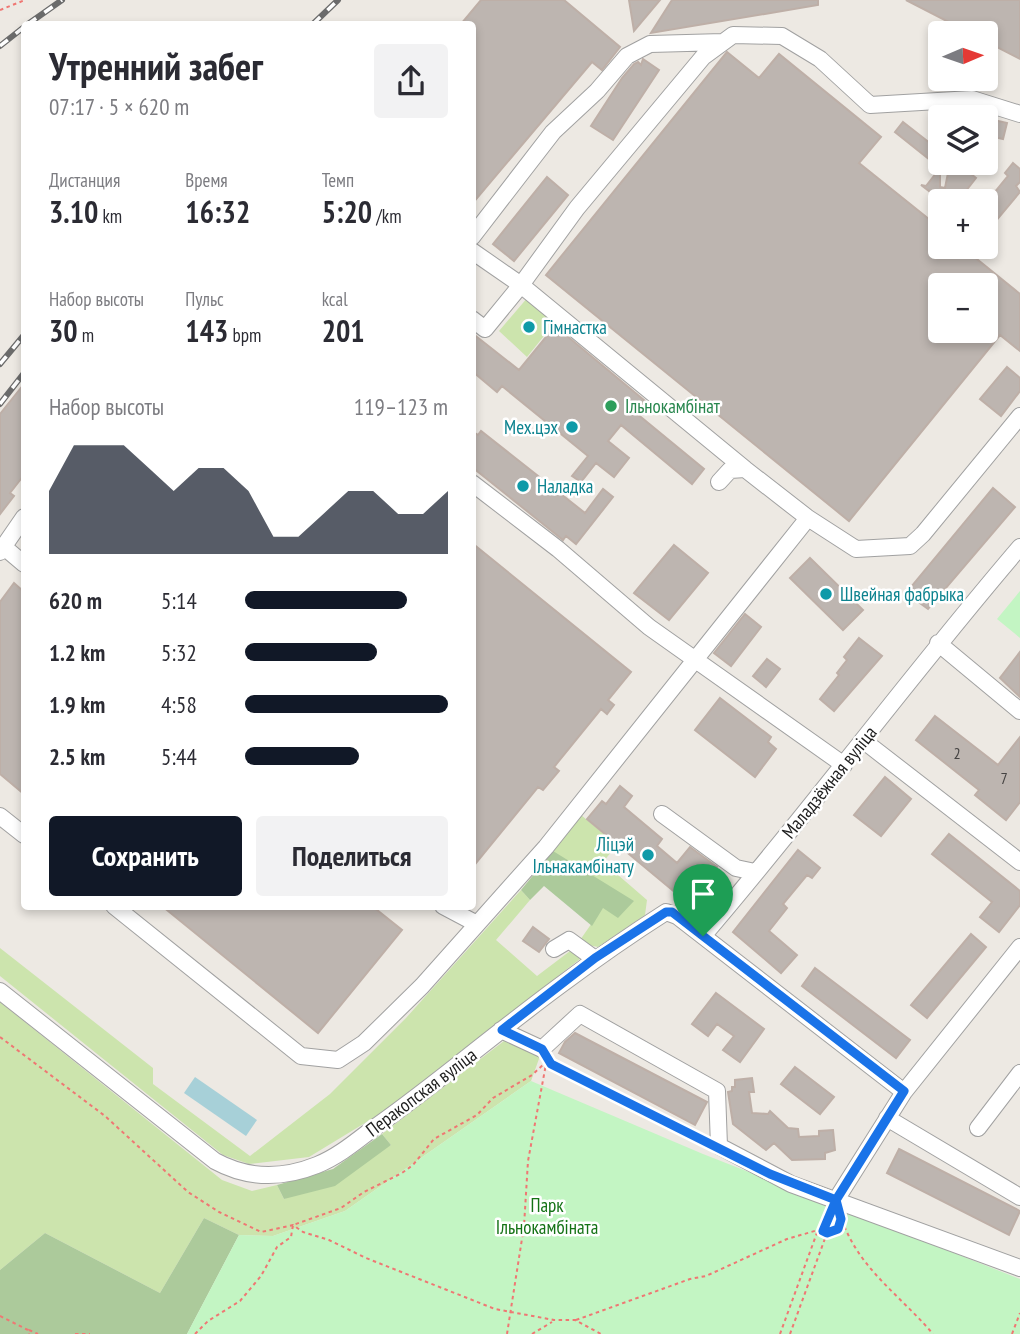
<!DOCTYPE html>
<html lang="ru">
<meta charset="utf-8">
<style>
:root{--surface:#fff;--page:#f2f2f3;--text:#2b2b33;--muted:#7c7c81;--accent:#111827}
body{margin:0;font-family:"PT Sans Narrow",sans-serif;background:var(--page);color:var(--text);height:100vh;display:flex;flex-direction:column;font-size:26px;white-space:nowrap}
*{box-sizing:border-box;margin:0}
p{font-size:23px;color:var(--muted)}
.icon{flex:none;width:38px;height:38px;fill:none;stroke:currentColor;stroke-width:2;stroke-linecap:round;stroke-linejoin:round}
.map{position:relative;flex:1;overflow:hidden}
.details{position:absolute;left:21px;top:21px;width:455px;height:889px;display:flex;flex-direction:column;background:var(--surface);border-radius:7px;box-shadow:0 4px 10px #0003}
.details>*{flex:none}
.needle{width:46px;rotate:88deg}
.tools{position:absolute;left:928px;top:21px;display:grid;gap:14px}
.tools a{display:grid;place-items:center;width:70px;height:70px;border-radius:7px;background:var(--surface);box-shadow:0 4px 10px #0003;font-size:35px}
.pin{position:absolute;display:grid;place-items:center;width:60px;height:60px;color:#fff;margin:-72px -30px;border-radius:50% 50% 50% 0;rotate:-45deg;box-shadow:0 0 7px #0007}
.pin .icon{rotate:45deg}
.round{display:grid;place-items:center;flex:none;width:74px;height:74px;border-radius:7px;background:var(--page)}
.overview{display:flex;align-items:center;justify-content:space-between;height:119px;padding:0 28px}
h1{font-size:38px;font-weight:800;line-height:52px}
.stats{display:grid;grid-template-columns:repeat(3,1fr);gap:10px;height:119px;padding:7px 28px}
.stats div{display:grid;align-content:center}
.stats b{font-size:30px;font-weight:800}
.stats small{font-size:19px;font-weight:400}
.stats p{font-size:19px}
.chart{height:196px;padding:14px 28px}
.chart p{display:flex;justify-content:space-between}
.chart svg{width:100%;height:126px;margin-top:7px;fill:var(--accent);opacity:.7}
.action{display:flex;gap:14px;margin-top:auto;padding:14px 28px}
.action a{flex:1;height:80px;border-radius:7px;background:var(--accent);color:#fff;font-size:28px;font-weight:800;line-height:80px;text-align:center}
.action a+a{background:var(--page);color:var(--text)}
ul{padding:0 28px;list-style:none;font-size:23px}
li{display:grid;grid-template-columns:112px 84px 1fr;align-items:center;height:52px}
li i{height:18px;border-radius:9px;background:var(--accent)}
.map>svg:first-child{display:block}
.grass{fill:#cce4ad}
.forest{fill:#acca9b}
.park{fill:#c3f5c3}
.water{fill:#a7d0d8}
.building{fill:#bdb5b0;stroke:#beafa7;stroke-width:2;fill-rule:evenodd}
.lines{fill:none;stroke-linecap:round;stroke-linejoin:round}
.minor-casing{stroke:#a1a1a1;stroke-width:18}
.path{stroke:#ef7773;stroke-width:2;stroke-dasharray:3.5 3.5;stroke-linecap:butt}
.minor{stroke:#fff;stroke-width:16}
.rail-casing{stroke:#6b6b6b;stroke-width:6}
.rail{stroke:#fff;stroke-width:3.5;stroke-dasharray:10;stroke-linecap:butt}
.route-casing{stroke:#fff;stroke-width:14}
.route{stroke:#1a73e8;stroke-width:9}
.culture-dot{fill:#0f9aa8;stroke:#fff;stroke-width:2.5}
.leisure-dot{fill:#2e9e5b;stroke:#fff;stroke-width:2.5}
.labels{text-anchor:middle;dominant-baseline:central;stroke-width:5;stroke-linejoin:round;paint-order:stroke}
.number-label{font-size:16px;fill:#454342}
.culture-label{font-size:19px;fill:#0d838f;stroke:#fff;text-anchor:start}
.leisure-label{font-size:19px;fill:#27864d;stroke:#fff;text-anchor:start}
.street-label{font-size:19px;fill:#1d1d1d;stroke:#fff}
.park-label{font-size:19px;fill:#147215;stroke:#fff}
</style>
<div class="map">
<svg width="1020" height="1334" viewBox="0 0 1020 1334">
<rect width="100%" height="100%" fill="#ede9e3"/>
<path class="grass" d="M528,297L556,321L527,357L499,331Z
M581,815L617,845L603,862L647,900L645,915L598,947L578,943L603,907L553,851Z
M521,890L530,900L496,940L537,976L574,948L580,959L383,1112L309,1157L249,1164L223,1155L0,976V948L153,1068V1084L250,1156L330,1094L406,1018Z
M0,1002L222,1180L252,1191L277,1185L284,1199L391,1145L382,1134L504,1041L540,1056L531,1081L345,1211L273,1236L239,1235L204,1218L160,1293L45,1233L0,1270Z"/>
<path class="forest" d="M553,851L634,901L618,918L603,908L592,926L544,886L530,900L521,890Z
M382,1134L391,1145L335,1186L284,1199L277,1185L333,1169Z
M204,1218L239,1235L187,1334H0V1270L45,1233L160,1293Z"/>
<path class="park" d="M1020,591V638L997,619Z
M531,1081L703,1154L1020,1279V1334H187L239,1235L273,1236L345,1211Z"/>
<path class="water" d="M195,1077L257,1120L246,1136L184,1093Z"/>
<path class="building" d="M481,0H564L620,47L602,70L592,62L472,204V24H461Z
M629,0H660L634,31Z
M672,0H818V5L651,33Z
M906,0H1020V59L985,41V33H970Z
M727,52L759,78L779,54L881,137L859,163L940,228V247H962L1020,294V351L1000,335L849,521L546,275ZM940,285H985V331H940Z
M643,59L659,70L613,140L591,126L622,78L634,64L638,62L641,65Z
M985,118L1007,123L1003,139L985,135Z
M903,122L940,151V187L945,188L950,163H957L976,178L958,201H942L921,185L926,186L940,168L895,132Z
M1013,163L1020,169V182L1016,186L1020,192L985,234V204L1008,176L1005,173Z
M547,177L568,195L514,261L493,244Z
M555,326L645,401L636,413L704,469L692,484L621,425L608,441L629,458L614,477L596,463L581,482L572,476L588,456L502,386L497,392L472,371V333L519,370Z
M1007,367L1020,378V391L1001,416L980,399Z
M24,384V475L10,493L14,496L0,514V414Z
M472,431L478,435L481,431L585,513L603,489L613,497L576,544L566,536L563,540L472,467Z
M993,488L1015,507L928,609L906,593Z
M472,543L631,672L608,700L614,705L607,714L601,709L554,767L559,771L543,790L538,787L472,868Z
M674,545L708,573L669,620L634,593Z
M810,558L863,610L843,630L790,578Z
M14,583L24,592V794L0,774V602Z
M745,614L761,627L731,666L714,653Z
M859,638L882,656L834,711L820,699L839,675L837,673L847,660L844,657Z
M1020,652V697L1000,678Z
M767,659L780,669L766,687L753,676Z
M720,698L771,737L768,742L776,749L755,777L695,730Z
M935,716L998,765L1020,737V802L1006,820L975,795L979,790L916,740Z
M885,777L911,799L881,836L854,815Z
M620,786L632,796L624,807L662,839L657,846L677,863L690,847L717,867L688,903L587,819L602,801L606,804Z
M949,834L1020,891V905L999,932L980,917L992,902L932,854Z
M798,850L820,868L812,878L807,875L783,904L787,908L769,931L797,955L781,973L733,932Z
M162,906H372L402,930L318,1033Z
M533,927L549,939L539,952L523,941Z
M971,934L986,947L927,1018L911,1005Z
M815,968L910,1040L896,1058L802,986Z
M716,993L764,1029L740,1062L723,1050L734,1036L717,1024L708,1036L692,1024Z
M575,1033L707,1102L695,1125L559,1053L565,1042Z
M795,1067L834,1097L820,1114L781,1084Z
M752,1078L754,1092H749L752,1113L768,1114L770,1111L788,1128L798,1129L799,1137L819,1136V1131L833,1130L835,1150L825,1153V1159L792,1160L774,1143L766,1150L733,1124L728,1092L732,1091V1087H735V1080Z
M899,1149L1020,1211L1009,1235L887,1173Z"/>
<g class="lines">
<defs>
<path id="minor" d="M472,237L553,132L597,91L627,56L650,44L723,42
M472,251L521,285L577,208L703,57L733,35L782,36L820,59L870,105L972,99L1020,114
M472,319L485,329L521,285L745,469
M719,482L730,470L745,469L808,518L856,549L910,546L923,534L1020,416
M472,483L558,549L649,627L844,765
M4,547L24,564
M0,552L24,517
M938,643L1020,711
M864,741L1020,862
M662,814L736,868L755,872
M0,816L24,835
M114,906L301,1056L338,1060L364,1043L422,986L546,847L808,518
M443,906L477,924
M703,936C812,809 911,674 1020,547
M554,949L569,940L595,959
M0,991L215,1161C248,1179 282,1179 317,1165C337,1157 354,1143 371,1130C400,1110 428,1088 456,1066C524,1012 592,959 666,912L677,916L904,1092
M501,1030L542,1049L580,1014L717,1091L719,1146L791,1184L1020,1268
M887,1118L1020,1197
M978,1128L1020,1073
M836,1200L904,1092L1020,947"/>
</defs>
<use href="#minor" class="minor-casing"/>
<path class="path" d="M0,10L25,0
M0,1037L105,1116L188,1192L219,1212L261,1232L293,1225L303,1232L329,1240L366,1258L495,1309L554,1320H575L601,1334
M550,1062L662,1122L704,1140
M842,1220C859,1269 901,1296 933,1334
M823,1230L831,1213
M0,1316L28,1330L29,1334
M576,1320L690,1279L706,1276L787,1239L818,1230
M29,1330L38,1334
M75,1334H90
M195,1334L208,1321L240,1301L261,1276L277,1247L291,1237L293,1225L341,1208L364,1192L402,1173L413,1165L434,1139L477,1115L493,1098L532,1075L546,1062
M507,1334L524,1226L528,1161L546,1064
M532,1334L552,1322
M780,1334L818,1230L827,1233L838,1229L841,1218
M790,1334L827,1233
M1012,1334L1020,1313"/>
<use href="#minor" class="minor"/>
<defs>
<path id="rail" d="M28,24L62,0
M313,24L338,0
M0,46L24,27
M0,364L24,335
M0,404L24,373"/>
</defs>
<use href="#rail" class="rail-casing"/>
<use href="#rail" class="rail"/>
</g>
<g class="lines">
<defs>
<path id="route" d="M703,936L672,912H666L595,958L502,1030L542,1049L551,1064L770,1174L836,1200L841,1219L838,1229L827,1233L823,1231L836,1200L904,1091L703,936"/>
</defs>
<use href="#route" class="route-casing"/>
<use href="#route" class="route"/>
</g>
<g class="culture-dot">
<circle cx="529" cy="327" r="7"/>
<circle cx="572" cy="427" r="7"/>
<circle cx="523" cy="486" r="7"/>
<circle cx="826" cy="594" r="7"/>
<circle cx="648" cy="855" r="7"/>
</g>
<circle class="leisure-dot" cx="611" cy="406" r="7"/>
<g class="labels">
<g class="number-label">
<text x="957" y="753">2</text>
<text x="1004" y="778">7</text>
</g>
<g class="culture-label">
<text x="543" y="327">Гімнастка</text>
<text x="558" y="427" text-anchor="end">Мех.цэх</text>
<text x="537" y="486">Наладка</text>
<text x="840" y="594">Швейная фабрыка</text>
<text x="634" y="844" text-anchor="end">Ліцэй<tspan x="634" dy="22">Ільнакамбінату</tspan></text>
</g>
<g class="leisure-label">
<text x="625" y="406">Ільнокамбінат</text>
</g>
<g class="street-label">
<text transform="translate(829 782) rotate(-51)">Маладзёжная вуліца</text>
<text transform="translate(421 1092) rotate(-37)">Перакопская вуліца</text>
</g>
<g class="park-label">
<text x="547" y="1205">Парк<tspan x="547" dy="22">Ільнокамбіната</tspan></text>
</g>
</g>
</svg>
<div class="tools">
<a><svg class="needle" viewBox="-14 -14 28 28"><path d="M0-13l5 13h-10z" fill="#e53935"/><path d="M0 13l5-13h-10z" fill="#7c7c81"/></svg></a>
<a><svg class="icon" aria-label="layers" viewBox="0 0 24 24"><path d="M12 4l9 5-9 5-9-5zM3 14l9 5 9-5"/></svg></a>
<a>+</a>
<a>−</a>
</div>
<div class="pin" style="left:703px;top:936px;background:#1e9e55"><svg class="icon" aria-label="arrive" viewBox="0 0 24 24"><path d="M6 21V4h12l-3 4 3 4H6"/></svg></div>
<section class="details">
<div class="overview"><div><h1>Утренний забег</h1><p>07:17 · 5 × 620 m</p></div><a class="round"><svg class="icon" aria-label="share" viewBox="0 0 24 24"><path d="M12 15V3M7 8l5-5 5 5M5 13v7h14v-7"/></svg></a></div>
<div class="stats">
<div><p>Дистанция</p><b>3.10<small> km</small></b></div>
<div><p>Время</p><b>16:32</b></div>
<div><p>Темп</p><b>5:20<small> /km</small></b></div>
</div>
<div class="stats">
<div><p>Набор высоты</p><b>30<small> m</small></b></div>
<div><p>Пульс</p><b>143<small> bpm</small></b></div>
<div><p>kcal</p><b>201</b></div>
</div>
<div class="chart"><p><span>Набор высоты</span>119–123 m</p>
<svg viewBox="0 0 160 44" preserveAspectRatio="none"><path d="M0 44V22L10 6L20 6L30 6L40 14L50 22L60 14L70 14L80 22L90 38L100 38L110 30L120 22L130 22L140 30L150 30L160 22V44z"/></svg>
</div>
<ul>
<li><b>620 m</b>5:14<i style="width:80%"></i></li>
<li><b>1.2 km</b>5:32<i style="width:65%"></i></li>
<li><b>1.9 km</b>4:58<i style="width:100%"></i></li>
<li><b>2.5 km</b>5:44<i style="width:56%"></i></li>
</ul>
<div class="action"><a>Сохранить</a><a>Поделиться</a></div>
</section>
</div>
